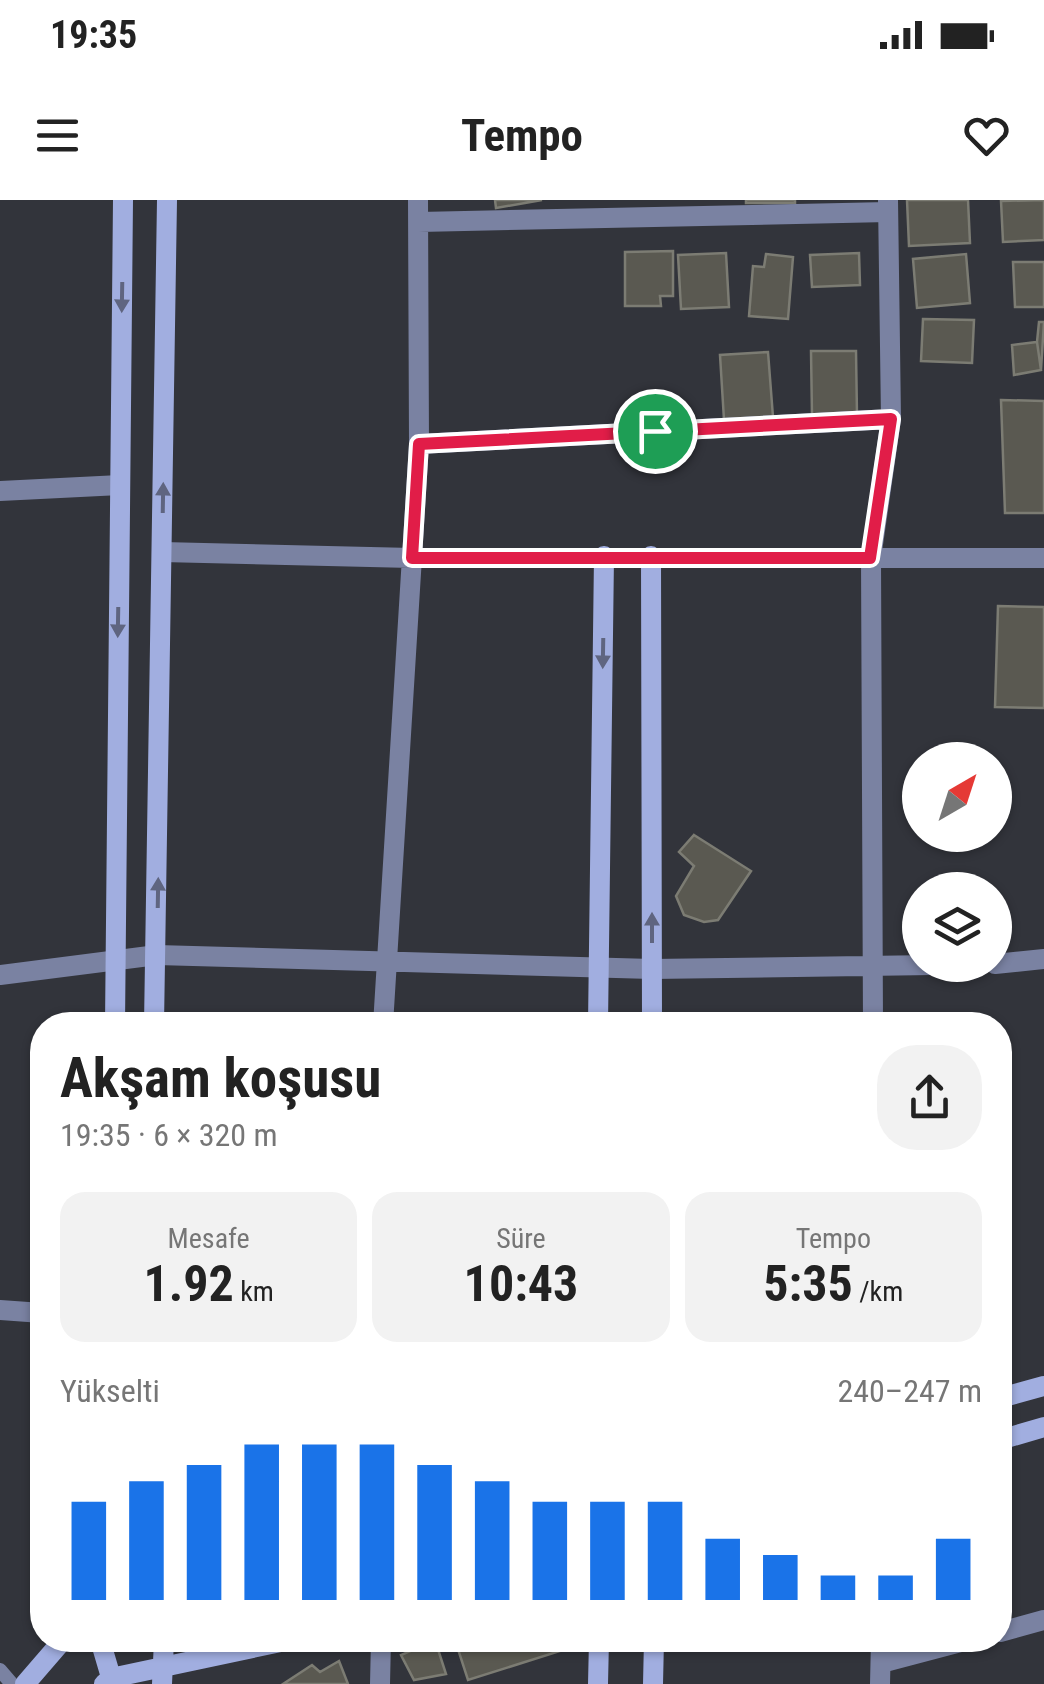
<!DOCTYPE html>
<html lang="tr">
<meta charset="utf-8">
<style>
:root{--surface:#fff;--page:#f2f2f2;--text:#222;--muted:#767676;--accent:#1a73e8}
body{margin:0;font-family:"Roboto Condensed",sans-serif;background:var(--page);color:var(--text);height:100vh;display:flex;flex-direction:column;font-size:38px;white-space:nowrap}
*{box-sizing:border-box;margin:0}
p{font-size:32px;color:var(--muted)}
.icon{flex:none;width:55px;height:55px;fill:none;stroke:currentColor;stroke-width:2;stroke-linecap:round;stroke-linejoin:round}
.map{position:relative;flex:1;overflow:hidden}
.drawer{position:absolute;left:30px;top:812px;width:982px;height:640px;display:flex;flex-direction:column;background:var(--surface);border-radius:40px;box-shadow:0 2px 8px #0004}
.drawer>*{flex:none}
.needle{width:65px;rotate:39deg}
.fabs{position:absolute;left:902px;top:542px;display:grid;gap:20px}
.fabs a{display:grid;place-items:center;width:110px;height:110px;border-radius:50%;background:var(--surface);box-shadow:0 2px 8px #0004;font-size:50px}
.pin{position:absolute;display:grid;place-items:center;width:85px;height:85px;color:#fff;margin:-42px;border:5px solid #fff;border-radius:50%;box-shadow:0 2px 10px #0007}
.round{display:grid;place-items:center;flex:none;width:105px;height:105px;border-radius:40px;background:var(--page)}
.summary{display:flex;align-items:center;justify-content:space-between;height:170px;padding:0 30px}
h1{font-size:55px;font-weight:700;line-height:75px}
.stats{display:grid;grid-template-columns:repeat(3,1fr);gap:15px;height:170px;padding:10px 30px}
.stats div{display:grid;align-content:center;border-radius:25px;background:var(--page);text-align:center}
.stats b{font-size:50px;font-weight:700}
.stats small{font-size:28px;font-weight:400}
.stats p{font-size:28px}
.chart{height:280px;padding:20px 30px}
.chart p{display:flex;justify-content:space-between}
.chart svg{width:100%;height:180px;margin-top:10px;stroke:var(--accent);stroke-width:6}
.status{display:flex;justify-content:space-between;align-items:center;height:70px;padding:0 50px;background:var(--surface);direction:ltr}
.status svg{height:28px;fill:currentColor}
header{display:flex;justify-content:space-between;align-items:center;height:130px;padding:0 30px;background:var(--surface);font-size:45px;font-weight:700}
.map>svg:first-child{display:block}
.building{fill:#5a5951;stroke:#7c7c73;stroke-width:2.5}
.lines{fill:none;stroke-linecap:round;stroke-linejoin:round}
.lane{stroke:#7a82a2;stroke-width:14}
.street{stroke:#7a82a2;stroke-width:20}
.secondary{stroke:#a1aee0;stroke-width:20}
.oneway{fill:#5f6580}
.route-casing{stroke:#fff;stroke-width:20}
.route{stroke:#e11d48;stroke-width:12}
</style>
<div class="status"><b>19:35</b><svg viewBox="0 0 49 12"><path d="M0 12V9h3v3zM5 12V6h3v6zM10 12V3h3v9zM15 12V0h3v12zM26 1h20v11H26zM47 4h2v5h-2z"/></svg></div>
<header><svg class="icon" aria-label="menu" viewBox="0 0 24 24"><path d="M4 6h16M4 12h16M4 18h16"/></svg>Tempo<svg class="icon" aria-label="heart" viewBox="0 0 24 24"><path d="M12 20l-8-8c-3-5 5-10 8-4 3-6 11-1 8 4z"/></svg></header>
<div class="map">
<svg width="1044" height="1484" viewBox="0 0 1044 1484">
<rect width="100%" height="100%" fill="#32343b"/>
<path class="building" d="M495,0H542L496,8Z
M746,0H795V3H746Z
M907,0H968L970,43L909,46Z
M1044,0V40L1003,42L1001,1Z
M673,51V96H660L661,106H625V52Z
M726,53L729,107L681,109L678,55Z
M859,53L860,85L812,87L810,55Z
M766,54L793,57L788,119L749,116L753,66L764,67Z
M966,54L970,103L917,108L913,59Z
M1013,62H1044V107H1015Z
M923,119L974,120L972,163L921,161Z
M1039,122H1044L1041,170L1037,142Z
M1037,142L1041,170L1014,175L1012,145Z
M811,151H856L857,216H812Z
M768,152L773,217L724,220L720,155Z
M1001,200L1044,201V313H1005Z
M998,406L1044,407V508L995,507Z
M694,635L751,671L718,720L704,722L684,715L676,696L694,666L679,652Z
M435,1440L446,1474L414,1480L401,1455Z
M455,1440H557L560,1451L468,1480Z
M339,1461L348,1484H283L312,1465L320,1472Z"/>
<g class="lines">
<path class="lane" d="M0,1470L12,1484"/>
<path class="street" d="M419,22L888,12
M419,244L891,219
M0,291L120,285
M162,352L412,358H1044
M995,764L1044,759
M0,775L157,755L652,769L932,765
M383,825L419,244L418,0
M873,825L871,358L891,219L888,0
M0,1110L42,1113
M1000,1432L1044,1420
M881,1463L968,1440
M380,1484L381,1440
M880,1484L881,1440"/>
<path class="secondary" d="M651,356L652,825
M115,825L123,0
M154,825L167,0
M598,825L604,356
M1000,1198L1044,1186
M1000,1240L1044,1227
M100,1440L113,1484
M25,1484L63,1440
M104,1484L111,1478L290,1440
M162,1484L164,1440
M598,1484L599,1440
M653,1484L654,1440"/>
</g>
<defs><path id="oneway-solid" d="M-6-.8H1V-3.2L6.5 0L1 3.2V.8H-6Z" transform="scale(2.5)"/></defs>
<g class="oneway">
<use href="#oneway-solid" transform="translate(122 97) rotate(91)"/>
<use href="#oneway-solid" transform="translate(163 298) rotate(-89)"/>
<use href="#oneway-solid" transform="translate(118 422) rotate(91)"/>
<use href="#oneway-solid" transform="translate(603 453) rotate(91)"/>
<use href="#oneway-solid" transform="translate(158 693) rotate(-89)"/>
<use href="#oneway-solid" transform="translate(652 728) rotate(-90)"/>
</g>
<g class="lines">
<defs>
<path id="route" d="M891,219L870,358H412L419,244Z"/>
</defs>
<use href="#route" class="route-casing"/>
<use href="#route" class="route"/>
</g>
</svg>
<div class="fabs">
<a><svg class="needle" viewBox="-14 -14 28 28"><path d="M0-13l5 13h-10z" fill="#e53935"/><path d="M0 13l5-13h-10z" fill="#767676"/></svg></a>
<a><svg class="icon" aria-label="layers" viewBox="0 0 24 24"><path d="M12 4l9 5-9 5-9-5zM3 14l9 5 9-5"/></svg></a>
</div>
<div class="pin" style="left:655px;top:231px;background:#1e9e55"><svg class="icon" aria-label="arrive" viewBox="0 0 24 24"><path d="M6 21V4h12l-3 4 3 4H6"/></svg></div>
<section class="drawer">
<div class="summary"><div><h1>Akşam koşusu</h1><p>19:35 · 6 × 320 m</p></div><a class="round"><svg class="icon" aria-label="share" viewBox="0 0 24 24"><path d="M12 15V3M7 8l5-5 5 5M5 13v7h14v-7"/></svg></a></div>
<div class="stats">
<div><p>Mesafe</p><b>1.92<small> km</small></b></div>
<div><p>Süre</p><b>10:43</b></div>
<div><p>Tempo</p><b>5:35<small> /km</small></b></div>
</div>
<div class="chart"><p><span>Yükselti</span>240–247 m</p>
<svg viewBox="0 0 160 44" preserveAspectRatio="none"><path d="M5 44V20M15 44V15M25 44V11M35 44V6M45 44V6M55 44V6M65 44V11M75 44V15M85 44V20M95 44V20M105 44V20M115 44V29M125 44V33M135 44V38M145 44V38M155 44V29"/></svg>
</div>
</section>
</div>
